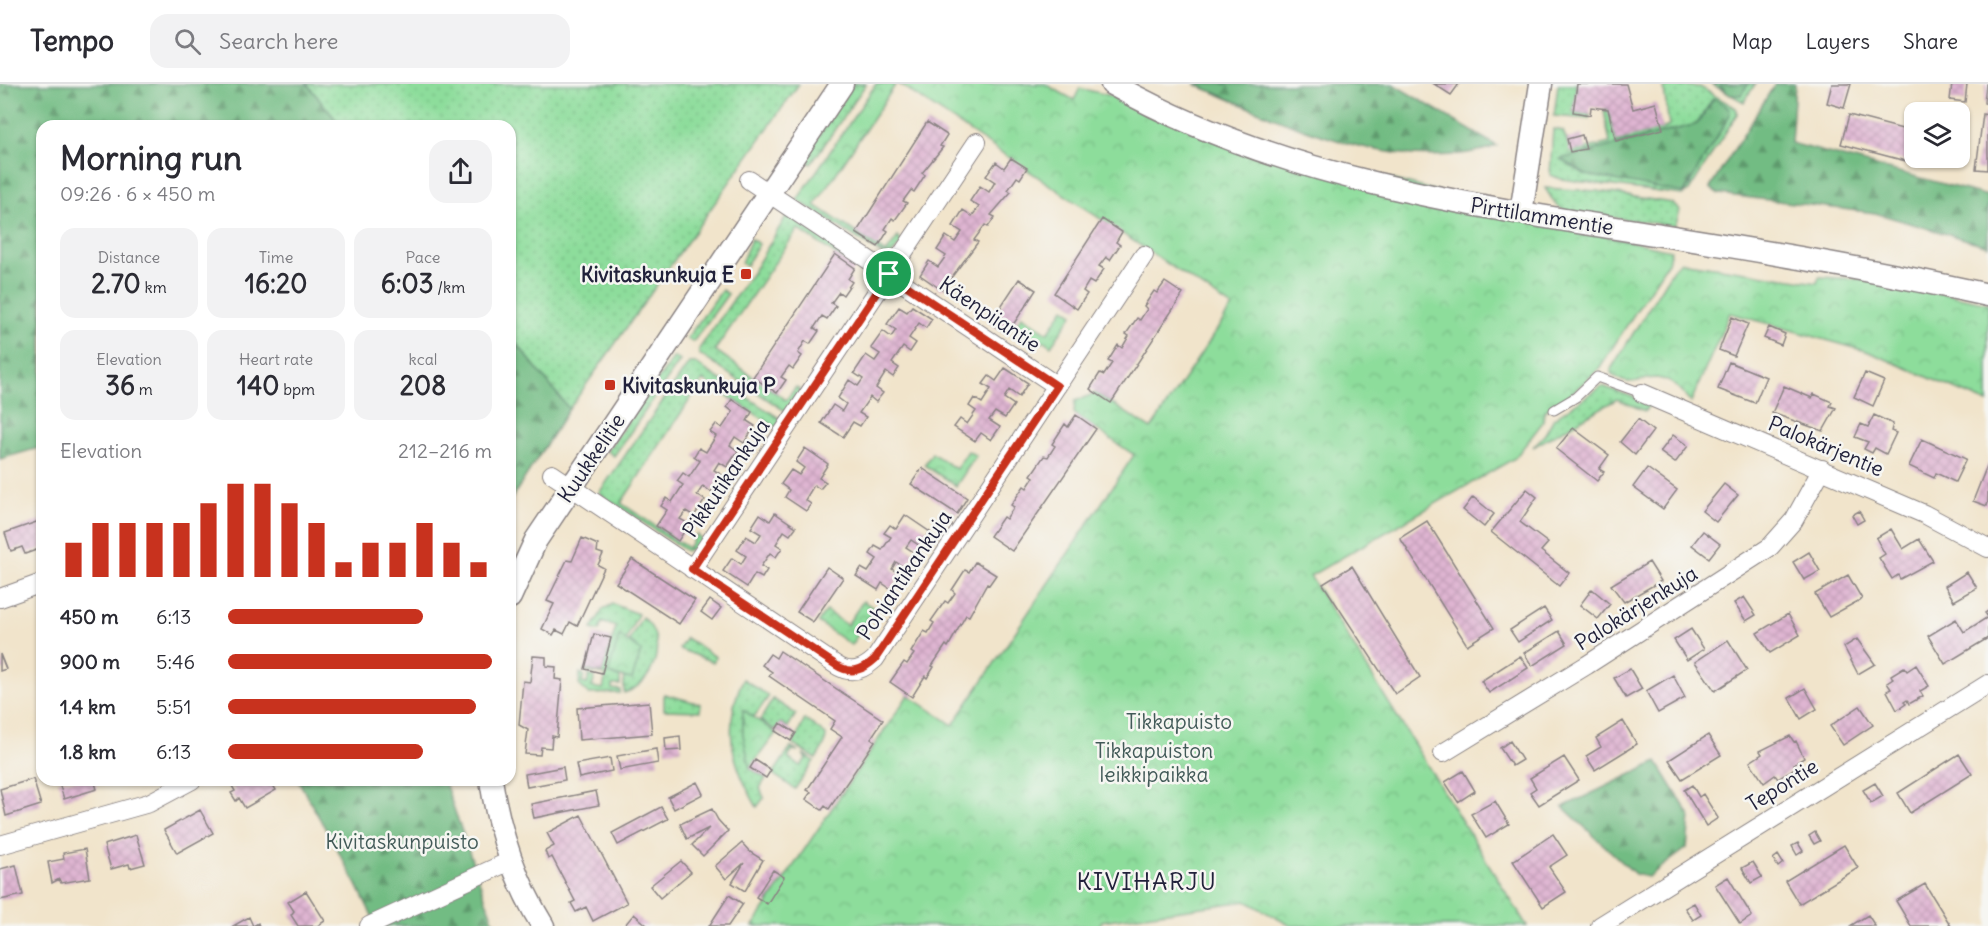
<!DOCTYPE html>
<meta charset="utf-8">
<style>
:root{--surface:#fff;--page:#f2f2f3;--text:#2b2b33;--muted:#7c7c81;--line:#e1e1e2;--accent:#c8321e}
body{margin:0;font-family:Delius,sans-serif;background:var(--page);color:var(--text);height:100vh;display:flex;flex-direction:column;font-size:22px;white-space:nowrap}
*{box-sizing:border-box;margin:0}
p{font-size:20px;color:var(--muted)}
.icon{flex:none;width:33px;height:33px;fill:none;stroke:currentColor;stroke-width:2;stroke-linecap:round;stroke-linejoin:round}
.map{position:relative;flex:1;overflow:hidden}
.panel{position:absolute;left:36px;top:36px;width:480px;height:666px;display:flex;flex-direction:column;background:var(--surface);border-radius:18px;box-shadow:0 2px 4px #0004}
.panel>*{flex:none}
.buttons{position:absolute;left:1904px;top:18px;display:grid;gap:12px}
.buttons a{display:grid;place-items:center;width:66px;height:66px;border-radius:12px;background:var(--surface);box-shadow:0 2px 4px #0004;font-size:30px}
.pin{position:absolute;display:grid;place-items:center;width:51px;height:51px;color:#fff;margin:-26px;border:3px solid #fff;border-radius:50%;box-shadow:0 2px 6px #0007}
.round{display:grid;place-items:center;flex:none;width:63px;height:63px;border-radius:18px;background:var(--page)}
.head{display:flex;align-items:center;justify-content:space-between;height:102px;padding:0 24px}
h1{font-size:33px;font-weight:800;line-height:45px}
.stats{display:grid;grid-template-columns:repeat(3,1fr);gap:9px;height:102px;padding:6px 24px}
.stats div{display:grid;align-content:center;border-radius:15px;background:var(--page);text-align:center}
.stats b{font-size:26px;font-weight:800}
.stats small{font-size:16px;font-weight:400}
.stats p{font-size:16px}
.chart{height:168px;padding:12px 24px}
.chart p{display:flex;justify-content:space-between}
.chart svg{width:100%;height:108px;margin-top:6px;stroke:var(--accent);stroke-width:6}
ul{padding:0 24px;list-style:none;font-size:20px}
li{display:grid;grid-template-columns:96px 72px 1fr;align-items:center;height:45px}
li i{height:15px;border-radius:8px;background:var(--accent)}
header{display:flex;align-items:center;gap:36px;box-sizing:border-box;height:84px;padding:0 30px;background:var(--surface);border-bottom:2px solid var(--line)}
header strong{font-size:28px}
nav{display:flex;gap:33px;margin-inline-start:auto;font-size:21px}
.search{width:420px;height:54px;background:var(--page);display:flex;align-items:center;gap:15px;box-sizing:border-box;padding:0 21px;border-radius:18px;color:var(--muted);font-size:22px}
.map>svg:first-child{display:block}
.grass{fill:url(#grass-dots);stroke:#58806b;stroke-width:1.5;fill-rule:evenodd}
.forest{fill:url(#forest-firs);stroke:#4a6f5f;stroke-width:1.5}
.park{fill:url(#park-crowns);stroke:#58806b;stroke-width:1.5}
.building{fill:url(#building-cross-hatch)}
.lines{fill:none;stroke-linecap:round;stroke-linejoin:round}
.service-casing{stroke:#8a8383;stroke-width:11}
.minor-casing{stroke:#8a8383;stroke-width:20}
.tertiary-casing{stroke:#8a8383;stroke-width:25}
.service{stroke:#fff;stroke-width:9}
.minor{stroke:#fff;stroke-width:18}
.tertiary{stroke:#fff;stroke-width:22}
.route-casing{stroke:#fff;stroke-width:12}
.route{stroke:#c8321e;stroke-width:8}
.poi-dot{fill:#c8321e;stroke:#f6f6f2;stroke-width:2}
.labels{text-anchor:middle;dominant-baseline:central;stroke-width:5;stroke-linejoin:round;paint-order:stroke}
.street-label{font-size:21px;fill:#22223b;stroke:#f6f6f2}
.poi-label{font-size:21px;font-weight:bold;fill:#22223b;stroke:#f6f6f2;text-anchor:end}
.park-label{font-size:21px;fill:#425a58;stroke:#f6f6f2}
.quarter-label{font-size:24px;letter-spacing:1.5px;fill:#22223b;stroke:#f6f6f2}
</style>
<header>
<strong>Tempo</strong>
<div class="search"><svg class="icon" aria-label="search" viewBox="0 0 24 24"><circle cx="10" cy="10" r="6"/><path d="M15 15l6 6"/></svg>Search here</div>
<nav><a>Map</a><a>Layers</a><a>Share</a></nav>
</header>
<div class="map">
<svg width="1988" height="842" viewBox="0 0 1988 842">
<defs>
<pattern id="grass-dots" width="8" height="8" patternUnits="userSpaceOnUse" patternTransform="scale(1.5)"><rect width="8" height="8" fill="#8ddd9b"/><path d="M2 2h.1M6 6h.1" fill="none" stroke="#79bd86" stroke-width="1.8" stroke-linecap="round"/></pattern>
<pattern id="forest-firs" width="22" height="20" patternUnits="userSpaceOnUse" patternTransform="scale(1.5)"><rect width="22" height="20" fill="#72bc83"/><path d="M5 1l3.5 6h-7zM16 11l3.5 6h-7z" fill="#5d986c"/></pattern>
<pattern id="park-crowns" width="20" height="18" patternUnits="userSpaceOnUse" patternTransform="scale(1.5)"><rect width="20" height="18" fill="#8ddd9b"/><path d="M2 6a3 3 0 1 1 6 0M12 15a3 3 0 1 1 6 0" fill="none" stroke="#79bd86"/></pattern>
<pattern id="building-cross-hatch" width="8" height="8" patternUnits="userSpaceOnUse" patternTransform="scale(1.5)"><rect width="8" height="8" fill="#dfb5d2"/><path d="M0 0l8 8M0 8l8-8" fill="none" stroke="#bf9bb5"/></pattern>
</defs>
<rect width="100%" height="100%" fill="#f6f6f2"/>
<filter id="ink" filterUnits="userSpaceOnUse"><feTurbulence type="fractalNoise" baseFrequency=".0167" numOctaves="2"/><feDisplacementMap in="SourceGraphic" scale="12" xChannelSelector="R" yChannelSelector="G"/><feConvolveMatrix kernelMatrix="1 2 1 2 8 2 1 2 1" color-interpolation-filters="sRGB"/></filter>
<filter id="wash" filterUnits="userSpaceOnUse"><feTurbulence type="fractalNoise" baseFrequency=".008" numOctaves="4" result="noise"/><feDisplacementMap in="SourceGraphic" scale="24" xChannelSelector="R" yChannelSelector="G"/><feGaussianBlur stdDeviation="1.35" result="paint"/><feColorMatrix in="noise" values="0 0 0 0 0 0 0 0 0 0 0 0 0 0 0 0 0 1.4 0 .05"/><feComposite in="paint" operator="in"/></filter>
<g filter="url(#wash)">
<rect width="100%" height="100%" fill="#f1e4cb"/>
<path class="grass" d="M307,0H799L569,325L510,251V42H341Z
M853,0H866L811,80L803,75Z
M1558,0H1577L1573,28L1590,31L1589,35L1554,32Z
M1711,0H1722L1721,3L1741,11L1748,0H1755L1744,18Z
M1670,1L1700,3L1736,24L1737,30L1689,107L1682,111L1561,95L1550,91L1553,45L1563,47L1571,68L1610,59L1604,27L1608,25L1616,57L1662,45L1669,42L1664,5ZM1713,14L1690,102L1561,75L1697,40Z
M1545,104L1598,107L1672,119L1680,127L1675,142L1565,127L1556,121Z
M787,131L874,189L875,194H870L798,145L715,266L786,316L796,303L800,306L788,329L699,270V265L754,186Z
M751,155L759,160L746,182L741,179Z
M722,206L728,210L693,258L687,254Z
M674,273L680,277L614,372L607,367Z
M689,279H695L782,336L777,344L703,296L621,419L688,464L697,450L702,456L696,463L686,467L599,409Z
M1602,302L1650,319L1645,327L1617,315L1533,363L1545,350L1554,334Z
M613,520L638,530L626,556L620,552L613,592L620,593V601H612V605L620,606V609L589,610L579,601L580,589L584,591L582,599L587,600L589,591L595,593L592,603L603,605L606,591L584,587L585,585L602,589L616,543L602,538L599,547L592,545L603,525Z
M642,533C669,554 656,600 624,609V594L632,595L641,567L629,557Z
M686,554L716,573L713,578L679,565Z
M743,595L769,612L754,633L743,626V650L750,684L766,694L760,704L764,714L757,723C731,679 722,642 743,595Z
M664,610L701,620L700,627L664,626Z
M773,615L796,630L788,643L780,639L775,646L760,636Z
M805,635L826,651L825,660L816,675L793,660Z
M791,663L798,667L793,666L788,674L800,682L806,675L803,670L814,677L795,705L773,690Z"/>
<path class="forest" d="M0,0H307L341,42H42V363L0,375Z
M1194,0H1393L1497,62C1397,95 1285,38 1194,0Z
M1722,0H1748L1741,11H1730L1720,3Z
M1775,0H1795L1791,59L1988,112V162L1875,129L1719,110L1710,104Z
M1714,14L1729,24L1730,31L1684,109L1586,91L1560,75L1697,40Z
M510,251L569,325L510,417Z
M1657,678L1690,732L1687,764L1648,793L1635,790L1563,723Z
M298,696H444L495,842H377L356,799Z"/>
<path class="park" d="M876,0H896L815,121L886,169L898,153L902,158L892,170L885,172L797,116Z
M899,0H1045L1074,16L1080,4L1112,12L1154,33L1615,154L1671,166L1668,178L1598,286L1566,314L1544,327L1543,338L1515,374L1310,492L1527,842H1291L1246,817L1102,837L1099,842H753L908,611L953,641L1134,371L1074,330L1075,317L1096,309L1151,345L1232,223Z
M1681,178L1817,199L1819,193L1879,196L1988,219V319L1869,268L1730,229L1691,318C1681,307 1672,295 1656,294C1640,294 1628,306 1611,289V285L1675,182Z
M1064,224L1073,230L1051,262L1044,257L1041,259L1015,242L1022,232L1048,249Z
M968,367L976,372L956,402L924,381L932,369L956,385Z
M863,517L875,525L851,561L818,538L826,527L847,541Z
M619,552L641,567L632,595L608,590Z
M743,626L776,649L750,684L743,650Z"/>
<g id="blocks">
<path class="building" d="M1434,0H1459L1451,11Z
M1577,0H1626L1633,25L1656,19L1663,45L1616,57L1608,25L1591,23L1590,31L1573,28Z
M1832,0H1851L1844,24L1827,19Z
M1952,0H1967L1965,18L1950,16Z
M1986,0H1988V20L1984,19Z
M1959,28L1964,29L1960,56H1959Z
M1983,30L1988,31V86L1976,85Z
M1849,31L1914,48V74H1923L1921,81L1841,60Z
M927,38L947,51L940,62L943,63L922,89L925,91L914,108L911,106L903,117L907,119L895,136L892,134L885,145L888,147L878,163L856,149Z
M1582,51L1586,65L1570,68L1567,55Z
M1011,74L1027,84L1020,95L1017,93L1008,106L1011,108L991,131L995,133L988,143L985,141L974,156L978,158L942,206L920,191L929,177L938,183L946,172L937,166L946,152L955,158L962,148L953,142L963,126L972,132L979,123L970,117L980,102L989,108L995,98L986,92L996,78L1004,84Z
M1102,135L1122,148L1116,158L1120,161L1110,176L1106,173L1099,182L1104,185L1094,200L1089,197L1083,207L1087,210L1077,225L1054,209Z
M835,170L855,184L848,195L852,198L843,211L839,208L831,219L836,222L827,235L822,232L814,244L819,247L810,260L805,257L798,269L802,272L793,285L789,282L781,293L786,296L777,309L753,293Z
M1019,195L1036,206L1007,250L990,239Z
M1165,198L1183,210L1111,319L1090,305L1100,289L1104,291L1112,279L1108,277L1118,261L1122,264L1129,252L1126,250L1137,234L1140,236L1147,225L1144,222L1154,207L1157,209Z
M912,222L932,235L926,244L919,239L909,254L916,259L910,268L903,263L892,279L899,284L893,293L886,288L876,304L883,309L876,318L870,313L859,329L866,333L860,342L853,338L843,353L821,339L833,321L842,327L846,320L838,314L849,296L858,302L863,295L854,289L866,271L875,277L880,270L871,264L883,247L891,253L896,246L887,240L899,223L907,228Z
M1732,233L1748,240L1734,272L1719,266Z
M1769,243L1785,250L1781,261L1764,254Z
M1729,278L1766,293L1755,319L1718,305Z
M1005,284L1028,299L1019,313L1009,306L1004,314L1014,321L1005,334L995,328L989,336L1000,343L991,356L981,349L975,357L954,343L960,335L967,340L976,327L969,322L974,314L982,319L991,305L983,300L989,292L996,297Z
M1865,289L1884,297L1873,322L1854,313Z
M1784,302L1812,314L1814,310L1832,318L1830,322L1836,324L1823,347L1772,329Z
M732,315L752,328L747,337L755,342L744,359L735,353L730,361L738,367L727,383L719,378L714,386L722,391L711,408L703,402L697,411L705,416L694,432L686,427L680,435L689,440L678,457L656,442L667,426L661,422L666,414L672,418L683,401L677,397L683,389L689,393L700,377L694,372L699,364L706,368L716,352L710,348L716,340L722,344L733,328L727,323Z
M1076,331L1096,345L1012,467L990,452L1003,433L1006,435L1014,423L1011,421L1024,402L1027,404L1034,393L1031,391L1044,372L1048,373L1055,362L1052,360L1065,340L1068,343Z
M1874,331L1893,340L1891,347L1896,349L1886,370L1875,364L1872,369L1864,365L1868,358L1855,353L1861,340L1868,343Z
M1638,335L1653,347L1635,371L1620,358Z
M1573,344L1609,371L1599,385L1604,388L1597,397L1556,365Z
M1673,351L1688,362L1675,379L1660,368Z
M1922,355L1966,375L1955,398L1936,389L1934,394L1909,382Z
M805,364L828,380L819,394L826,398L820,405L814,401L805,416L811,420L806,427L785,413L789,406L781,400L791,386L799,391L804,384L796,378Z
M1988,379V418L1987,422L1973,417Z
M922,384L967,414L957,430L911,400Z
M1647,384L1677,406L1663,425L1633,403Z
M1724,400L1738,411L1716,438L1702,427Z
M1527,405L1537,413L1520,438L1548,459L1541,467L1569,489L1559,502L1491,448Z
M1473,413L1494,430L1484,443L1463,426Z
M1859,427L1864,436L1857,440L1852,431Z
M775,429L796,443L790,451L784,447L776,460L782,464L776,473L770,469L761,482L767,486L762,494L755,490L747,503L723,487L732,474L741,480L746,472L737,466L746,452L756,458L761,450L751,444L760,430L770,437Z
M905,431L930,448L920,462L911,456L906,463L915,469L905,484L896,478L892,485L901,491L891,505L882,499L878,506L856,492L861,484L868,488L877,475L870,470L875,462L882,466L891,453L884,449L890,441L896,445Z
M42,436V464L25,470L22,463L11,467L5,449Z
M1427,437L1494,544L1467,561L1400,454Z
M1891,445L1903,465L1919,455L1933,477L1900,495L1898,491L1892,495L1879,474L1885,470L1876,454Z
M1703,447L1720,460L1709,474L1692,461Z
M582,454L598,461L597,468L603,470L598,481L604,484L577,542L570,538L564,550L556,546L553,551L542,545L554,520L547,517L567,476L572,477Z
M1809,468L1820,487L1804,496L1793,478Z
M632,475L695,516L679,540L616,499Z
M975,478L996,491L989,501L987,500L969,532L966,531L948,563L946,561L932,582L934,583L927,594L925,592L912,613L890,598L904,578L907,580L914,570L911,568L924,547L928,549L934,539L931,537L945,517L948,519L955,509L952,506L965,486L969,488Z
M1649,478L1661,497L1624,518L1611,501Z
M1352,482L1420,593L1395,610L1323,500Z
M827,483L843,494L813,538L797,528Z
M1967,488L1977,504L1954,517L1945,502Z
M1848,491L1862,515L1829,533L1815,510Z
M1592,505L1610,520L1598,535L1580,521Z
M1744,513L1756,531L1746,537L1734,519Z
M710,516L721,524L712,536L701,528Z
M1544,524L1552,536L1518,558L1510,546Z
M1988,527V554L1945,580L1928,552L1956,535L1964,548L1988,533L1985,529Z
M1788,530L1800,551L1770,569L1757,549Z
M1691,545L1704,565L1687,576L1674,556Z
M1559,547L1567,560L1532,582L1524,569Z
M594,550L611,554L602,589L585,585Z
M1857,555L1875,580L1858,590L1844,563Z
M1728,556L1747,586L1715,607L1695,578Z
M780,567L883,636L871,654L875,657L829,725L825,722L822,726L806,715L811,708L807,706L842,653L830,645L835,637L769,592L772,588L762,581L770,570L776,574Z
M0,570L6,585L0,587Z
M533,572L546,573V582L556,583L555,595L562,596L557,653L552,652L551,664L541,663L540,671L525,670L528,646L519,641L523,597L530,598Z
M1520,572L1528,584L1489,609L1481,597Z
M1916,581L1929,602L1920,607L1923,612L1909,620L1907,616L1904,618L1906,620L1897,626L1887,607L1891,605L1887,599L1893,595L1891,591L1904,583L1907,587Z
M1630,585L1642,605L1626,614L1614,594Z
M1673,591L1685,614L1658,629L1646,607Z
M1805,604L1817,625L1801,635L1789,614Z
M649,618L652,650L579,656L577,624Z
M1860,622L1873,641L1843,661L1830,642Z
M1623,637L1637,660L1595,686L1586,672L1601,663L1596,654Z
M780,639L796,649L791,657L775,647Z
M1708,651L1721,671L1682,695L1669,676Z
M680,652L681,666L666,667L665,654Z
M1790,652L1794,658L1796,657L1804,674L1794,680L1796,683L1778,695L1775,691L1764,699L1750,678L1762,670L1760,667Z
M1510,657L1522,676L1512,682L1500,664Z
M656,665L658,679L620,686L617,672Z
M1959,670L1972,690L1910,729L1898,709Z
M1564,673L1579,696L1539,721L1530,708L1536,704L1530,694Z
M610,674L612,687L579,694L576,680Z
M755,676L771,686L766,694L750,684Z
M563,683L565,696L527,703L525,690Z
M1463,687L1475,707L1458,718L1445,698Z
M33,695L41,721L6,732L0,705Z
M58,696H94L97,705L64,715Z
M241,696H270L276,706L245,724L239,714L236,717L231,709L235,707L232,702Z
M697,698L703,710L674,725L668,713Z
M1875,699L1883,712L1871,719L1863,706Z
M1692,701L1699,713L1703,710L1718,734L1706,742L1684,706Z
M596,707L599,721L534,734L531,720Z
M1495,717L1509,740L1486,754L1471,730Z
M661,723L668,735L618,761L612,749Z
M712,725L718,736L728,747L703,772L692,761L709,744L687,755L680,740Z
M200,726L213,749L177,769L164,746Z
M581,731L627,819L593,837L586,823L576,828L571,819L575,817L552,773L548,775L545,767L554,762L547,749Z
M1815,748L1820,757L1814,760L1809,752Z
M1553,750L1567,771L1549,783L1566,808L1543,823L1513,777Z
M136,751L145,780L130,784L129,780L111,785L104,761Z
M742,759L750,768L763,776L745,807L732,799L744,779L726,795L715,782Z
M1798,759L1803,767L1797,771L1792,762Z
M1844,761L1858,784L1799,820L1785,797Z
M85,765L90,794L61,799L59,795L52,799L48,778L64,775L63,769Z
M1778,771L1783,779L1778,783L1773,775Z
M681,777L691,788L660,814L650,802Z
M1753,778L1762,793L1751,799L1742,784Z
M16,781L23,811L0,816V785Z
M773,786L784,793L767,820L756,813Z
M1728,793L1752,832L1740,840L1715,801Z
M1925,800L1951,842H1911L1896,817Z
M306,807L325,837L317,842H298L291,831L294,827L288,818Z
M729,811L743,820L728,842H709Z
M1694,819L1701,831L1693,836L1685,824Z
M634,830L648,842H624Z
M1868,831L1875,842H1850Z
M249,833L253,842L258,839L259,842H233Z"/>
</g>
</g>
<g filter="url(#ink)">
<use href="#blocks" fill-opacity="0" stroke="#8a8383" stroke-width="1.5"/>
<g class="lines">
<defs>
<path id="service" d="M1554,326L1576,313L1597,293L1642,309"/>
<path id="minor" d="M749,96L1057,302
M1642,309L1924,430L1988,464
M552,390L836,581C851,591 863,586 875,575L1144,171
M692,485L977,58
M0,514L42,499
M1443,669L1587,581L1770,463L1794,436L1822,385
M0,761L149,719L192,696
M369,842L510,777
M1600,842L1988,600"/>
<path id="tertiary" d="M1112,0C1280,95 1472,122 1661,151C1770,168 1880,187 1988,211
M1521,129L1541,0
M510,513L536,456L842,0
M491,696C499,748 515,797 543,842"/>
</defs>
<use href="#service" class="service-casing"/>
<use href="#minor" class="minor-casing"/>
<use href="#tertiary" class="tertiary-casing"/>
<use href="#service" class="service"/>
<use href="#minor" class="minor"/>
<use href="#tertiary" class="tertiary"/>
</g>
</g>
<g class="lines" filter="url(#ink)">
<defs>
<path id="route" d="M889,190L1057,302L875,575C863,586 851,591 836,581L692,485Z"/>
</defs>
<use href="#route" class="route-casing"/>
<use href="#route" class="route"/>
</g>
<g class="poi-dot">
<rect x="740" y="184" width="12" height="12" rx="3"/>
<rect x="604" y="295" width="12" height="12" rx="3"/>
</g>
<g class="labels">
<g class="street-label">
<text transform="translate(1542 132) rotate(9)">Pirttilammentie</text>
<text transform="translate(990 230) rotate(34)">Käenpiiantie</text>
<text transform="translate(1826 362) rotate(23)">Palokärjentie</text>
<text transform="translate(591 374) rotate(-56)">Kuukkelitie</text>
<text transform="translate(726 394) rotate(-56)">Pikkutikankuja</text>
<text transform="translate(904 491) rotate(-56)">Pohjantikankuja</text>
<text transform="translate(1636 524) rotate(-32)">Palokärjenkuja</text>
<text transform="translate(1782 701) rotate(-32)">Tepontie</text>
</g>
<g class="poi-label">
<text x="734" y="190">Kivitaskunkuja E</text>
<text x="622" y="301" text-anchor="start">Kivitaskunkuja P</text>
</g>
<g class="park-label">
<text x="1179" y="637">Tikkapuisto</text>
<text x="1154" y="666">Tikkapuiston<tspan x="1154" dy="24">leikkipaikka</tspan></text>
<text x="402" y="757">Kivitaskunpuisto</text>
</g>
<g class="quarter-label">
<text x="1147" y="797">KIVIHARJU</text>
</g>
</g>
</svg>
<div class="buttons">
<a><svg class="icon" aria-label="layers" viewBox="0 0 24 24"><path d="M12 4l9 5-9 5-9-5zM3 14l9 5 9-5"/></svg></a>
</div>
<div class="pin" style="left:889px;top:190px;background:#1e9e55"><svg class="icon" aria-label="arrive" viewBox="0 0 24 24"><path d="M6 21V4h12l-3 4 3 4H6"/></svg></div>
<section class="panel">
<div class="head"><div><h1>Morning run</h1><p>09:26 · 6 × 450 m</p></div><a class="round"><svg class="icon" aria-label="share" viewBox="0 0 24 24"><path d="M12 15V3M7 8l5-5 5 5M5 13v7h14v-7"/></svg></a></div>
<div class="stats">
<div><p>Distance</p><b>2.70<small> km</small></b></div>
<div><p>Time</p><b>16:20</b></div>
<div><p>Pace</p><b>6:03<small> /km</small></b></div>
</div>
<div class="stats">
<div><p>Elevation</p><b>36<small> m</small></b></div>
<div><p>Heart rate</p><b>140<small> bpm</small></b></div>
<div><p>kcal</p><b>208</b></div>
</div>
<div class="chart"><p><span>Elevation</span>212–216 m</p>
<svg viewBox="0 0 160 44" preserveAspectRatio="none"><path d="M5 44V30M15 44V22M25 44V22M35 44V22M45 44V22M55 44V14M65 44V6M75 44V6M85 44V14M95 44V22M105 44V38M115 44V30M125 44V30M135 44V22M145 44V30M155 44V38"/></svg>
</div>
<ul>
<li><b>450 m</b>6:13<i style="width:74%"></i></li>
<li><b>900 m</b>5:46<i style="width:100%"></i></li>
<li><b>1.4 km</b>5:51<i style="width:94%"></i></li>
<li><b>1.8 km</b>6:13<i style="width:74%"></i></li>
</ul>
</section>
</div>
